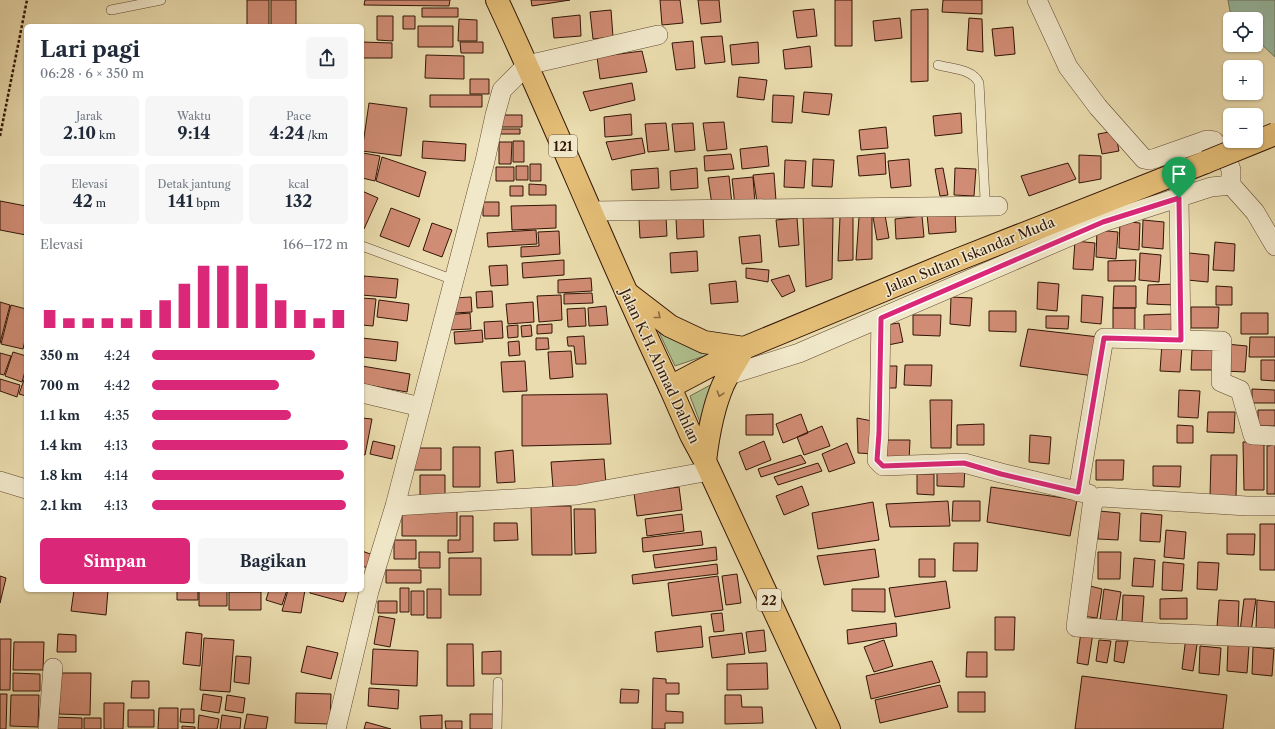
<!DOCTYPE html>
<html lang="id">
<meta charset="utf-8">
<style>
:root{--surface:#fff;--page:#f6f6f7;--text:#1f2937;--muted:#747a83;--accent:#db2777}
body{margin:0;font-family:"Libre Caslon Text",serif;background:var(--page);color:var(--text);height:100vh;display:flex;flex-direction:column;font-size:15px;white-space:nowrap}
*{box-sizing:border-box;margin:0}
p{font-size:13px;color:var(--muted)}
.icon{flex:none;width:22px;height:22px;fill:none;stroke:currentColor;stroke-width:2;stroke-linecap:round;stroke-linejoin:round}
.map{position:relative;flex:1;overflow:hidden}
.details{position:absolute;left:24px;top:24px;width:340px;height:568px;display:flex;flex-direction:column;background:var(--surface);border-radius:6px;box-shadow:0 1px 3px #0004}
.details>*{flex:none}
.fabs{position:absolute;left:1223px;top:12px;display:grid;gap:8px}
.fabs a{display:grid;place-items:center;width:40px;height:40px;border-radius:6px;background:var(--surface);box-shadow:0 1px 3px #0004;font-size:20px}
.pin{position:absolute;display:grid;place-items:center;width:34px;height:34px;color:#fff;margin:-41px -17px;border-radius:50% 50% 50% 0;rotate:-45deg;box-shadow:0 0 4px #0007}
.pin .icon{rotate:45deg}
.round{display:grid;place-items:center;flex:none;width:42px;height:42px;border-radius:6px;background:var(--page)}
.head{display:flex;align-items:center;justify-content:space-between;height:68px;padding:0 16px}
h1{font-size:22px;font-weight:700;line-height:30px}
.metrics{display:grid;grid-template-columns:repeat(3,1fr);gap:6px;height:68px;padding:4px 16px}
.metrics div{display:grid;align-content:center;border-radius:6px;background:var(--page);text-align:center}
.metrics b{font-size:17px;font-weight:700}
.metrics small{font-size:11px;font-weight:400}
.metrics p{font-size:11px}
.chart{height:112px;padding:8px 16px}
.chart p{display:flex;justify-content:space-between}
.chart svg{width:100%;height:72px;margin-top:4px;stroke:var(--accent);stroke-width:6}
.cta{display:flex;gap:8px;margin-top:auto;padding:8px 16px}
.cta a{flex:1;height:46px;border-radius:6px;background:var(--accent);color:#fff;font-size:16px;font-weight:700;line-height:46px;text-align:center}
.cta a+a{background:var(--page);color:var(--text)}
ul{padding:0 16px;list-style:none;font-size:13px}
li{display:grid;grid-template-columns:64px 48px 1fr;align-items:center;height:30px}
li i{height:10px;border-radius:5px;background:var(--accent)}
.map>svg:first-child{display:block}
.green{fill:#b0c28f;stroke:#716c4a}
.water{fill:#98bca6;stroke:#6f7966}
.building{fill:#d08c74;stroke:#321506}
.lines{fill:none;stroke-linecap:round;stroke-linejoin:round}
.service-casing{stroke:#604730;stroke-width:10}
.minor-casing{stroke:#604730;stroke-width:20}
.primary-casing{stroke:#321506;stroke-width:24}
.trunk-casing{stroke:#321506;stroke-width:24}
.path{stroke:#321506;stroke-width:2.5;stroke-dasharray:3 2;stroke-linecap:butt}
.service{stroke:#f1e8ca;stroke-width:9}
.minor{stroke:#f1e8ca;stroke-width:19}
.primary{stroke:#e5be77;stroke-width:22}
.trunk{stroke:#e5be77;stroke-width:22}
.trunk-bridge-casing{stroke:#321506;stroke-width:24;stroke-linecap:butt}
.trunk-bridge{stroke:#e5be77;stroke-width:22}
.oneway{stroke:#8c6a3e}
.route-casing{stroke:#fff;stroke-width:8}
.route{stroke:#db2777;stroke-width:5}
.labels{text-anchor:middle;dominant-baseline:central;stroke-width:3;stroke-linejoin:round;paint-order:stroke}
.shield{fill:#f1e8ca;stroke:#6b5441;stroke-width:1}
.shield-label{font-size:13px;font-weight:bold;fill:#321506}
.street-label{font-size:14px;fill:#321506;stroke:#f1e8ca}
</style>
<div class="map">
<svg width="1275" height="729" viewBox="0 0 1275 729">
<rect width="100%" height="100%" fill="#eadcae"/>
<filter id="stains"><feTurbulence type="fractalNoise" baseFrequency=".005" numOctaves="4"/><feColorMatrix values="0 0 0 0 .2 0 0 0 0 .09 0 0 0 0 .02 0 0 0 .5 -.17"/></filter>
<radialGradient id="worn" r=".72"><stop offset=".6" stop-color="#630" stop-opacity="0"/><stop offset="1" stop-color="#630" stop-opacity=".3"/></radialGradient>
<path class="green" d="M656,326L713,353L675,366Z
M714,383L705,401L701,425L690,396Z"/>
<path class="water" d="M1228,0H1275V57L1256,39V19H1234L1231,16Z"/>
<path class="building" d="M247,0H269V26H247Z
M271,0H296V26H271Z
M365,0H450L449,6L364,5Z
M531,0H570L532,6Z
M660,0H680L683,23L662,25Z
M698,0H719L721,22L701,24Z
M835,0H852V46H835Z
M943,0H982V14L942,12Z
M422,8H458V17H422Z
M814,9L817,36L797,38L793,11Z
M928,9V81L911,82V10Z
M611,10L613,37L593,39L590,12Z
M580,15L581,36L554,38L552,18Z
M377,16H393V41L377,40Z
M403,16H415V29H403Z
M900,18L902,38L875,41L873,21Z
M969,18L982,19L983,52L967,50Z
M459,19L477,20V41H458Z
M418,26H453V47H418Z
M1013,27L1015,54L995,56L992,29Z
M722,36L725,62L705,64L701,37Z
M693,41L695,68L676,70L672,43Z
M362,42L392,43V58H362Z
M460,42H483V53H461Z
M758,42L759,63L732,65L730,45Z
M810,46L812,67L785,69L783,50Z
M642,51L647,72L600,79L597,57Z
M426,55L464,56V79L425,78Z
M739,77L767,80L764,100L737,97Z
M470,79H489V94H470Z
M632,83L635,100L590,111L583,92Z
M804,92L832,94L829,115L802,112Z
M430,95H482V107H430Z
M773,95L794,96L792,123L772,122Z
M369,103L407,108L401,156L362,151Z
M961,113L962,133L935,136L933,116Z
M631,114L632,135L605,137L604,117Z
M497,115H522V127H497Z
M724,122L727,149L707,151L703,123Z
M666,123L669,150L648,152L645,124Z
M693,123L695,150L675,152L672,124Z
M886,127L888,148L861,150L859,130Z
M497,129H520V134H497Z
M1115,131L1119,151L1102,154L1098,134Z
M642,138L645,153L612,160L606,142Z
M423,141L466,144L465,161L422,158Z
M513,141H524V162H513Z
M499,142H512L511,164H499Z
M767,146L769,166L742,169L740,149Z
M363,153L380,156L375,181L362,178Z
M885,153L886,174L859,176L857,156Z
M731,154L734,169L705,171L704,156Z
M1079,155L1101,156V179L1079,183Z
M382,157L426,172L419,197L376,181Z
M813,159L834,160L832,187L812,186Z
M909,159L911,186L891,188L888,161Z
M785,160L806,161L804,188L784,187Z
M1068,163L1076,179L1029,196L1021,176Z
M530,164H541V181H530Z
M516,166H528V180H516Z
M496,167H514V181H496Z
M658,168L659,188L632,190L631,170Z
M697,168L698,188L671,190L670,171Z
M943,168L948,195L940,196L935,169Z
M955,168L976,169L974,196L954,195Z
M774,173L776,201L757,202L753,175Z
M729,176L732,204L712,205L708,178Z
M753,177L755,204L735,206L732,179Z
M529,184L546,185V195H529Z
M510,186H523V196H510Z
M362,191L378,198L364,229L362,228Z
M0,201L26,206V235L0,230Z
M483,202H499V216H483Z
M556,205V228L512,230L511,206Z
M391,208L420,219L409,247L380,236Z
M955,212L956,232L929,234L927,214Z
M885,215L889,238L877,240L873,217Z
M666,216L667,236L640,238L639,219Z
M703,216L704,237L677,239L676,219Z
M872,216V259L856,260L859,217Z
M922,216L924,237L896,239L895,219Z
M803,217L833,218L832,279L806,287Z
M840,217H853V260L838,261Z
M797,218L799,245L779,247L776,220Z
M1143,220L1164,222L1163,249L1142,247Z
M1120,221L1140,223L1139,250L1119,248Z
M432,223L452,230L442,257L423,250Z
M536,230L537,244L488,247L487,233Z
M1097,230L1118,232L1116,259L1096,257Z
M559,231L560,254L521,257V247L539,246L538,232Z
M760,235L762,262L742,264L739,237Z
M1075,241L1095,243L1093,270L1073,269Z
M1215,242L1235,244L1234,271L1213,270Z
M697,251L698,271L671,273L670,253Z
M1140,253L1161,255L1159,282L1139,280Z
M1189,253L1209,255L1208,282L1187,280Z
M564,260V275L523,278L522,263Z
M1136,260L1135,281H1108V261Z
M507,265L508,285L491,286L489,266Z
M746,268L769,270L768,282L746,278Z
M789,275L795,291L782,297L771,280Z
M364,276L398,279L396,298L362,295Z
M591,278L592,291L558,293V280Z
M736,281L738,302L711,304L709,284Z
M1038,282L1059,284L1057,311L1037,309Z
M1175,284L1174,305L1147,304L1148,285Z
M1114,286H1136V308H1113Z
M1216,286L1232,287V305H1216Z
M492,291L493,307L477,308L476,292Z
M592,293L593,303L564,304V294Z
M561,295L562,320L539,322L537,296Z
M1082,295L1103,297L1101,324L1081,322Z
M471,297L472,312L454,313L453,298Z
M951,297L972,298L970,326L950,324Z
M362,298L376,299L373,326L362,325Z
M379,300L409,304L407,321L377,317Z
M0,302L10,305L0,343Z
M533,302L534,322L508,324L506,304Z
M11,305L26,309V336L23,349L1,344Z
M606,306L608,325L589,326L588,308Z
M1191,307H1219L1218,328H1191Z
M585,308L586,326L568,327L567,309Z
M1113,308H1135V333H1113Z
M989,311H1016V332L989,331Z
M470,313L471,329L447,330L446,315Z
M1241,313H1268V334H1241Z
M1172,314L1171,335H1144V315Z
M913,315H941L940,336L913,335Z
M1046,316H1069L1068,329L1046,328Z
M502,321L503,338L485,339L484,322Z
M899,323L903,342L888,345L885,325Z
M552,324V333L537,334V325Z
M518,325V337L508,338L507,326Z
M531,325L532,336L522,337L521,326Z
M1028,329L1099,337L1094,376L1020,366Z
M482,330L483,342L455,344L454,332Z
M584,336L586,364H576L574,346H568L567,337Z
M1250,337H1275V357H1249Z
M362,338L398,342L396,361L362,357Z
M536,338H548L549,349L536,350Z
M519,341L520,355L509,356L508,342Z
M1162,343L1182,345L1180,372L1160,371Z
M1226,344L1247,346L1245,372L1225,371Z
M1192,350H1219L1218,370H1191Z
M571,351L573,377L550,379L548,352Z
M13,352L26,356V368L22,382L5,376Z
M0,353L11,356L4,375L0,374Z
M1261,360H1275V381L1261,380Z
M525,361L527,391L503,392L501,362Z
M905,365H932L931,386L904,385Z
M362,366L410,374L407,392L362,384Z
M888,366H897L896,388H888Z
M26,374V396L19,394Z
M0,379L20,385L17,397L0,391Z
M1252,389L1275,390V403H1252Z
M1179,390L1200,391L1198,418L1178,417Z
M607,394L611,444L522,446V395Z
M930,400H952L951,448H931Z
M1258,410H1275V426H1258Z
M1208,412H1235L1234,433L1207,432Z
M773,414V435H746V415Z
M801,414L808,433L783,443L776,424Z
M362,418L372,419L365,455L362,454Z
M857,418L877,422L874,454L858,453Z
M984,424V445H957V425Z
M1177,425L1193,426V443H1177Z
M822,426L830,446L804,455L797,437Z
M1030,435L1051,437L1049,464L1029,462Z
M882,440H910L909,461L882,460Z
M373,441L395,446L392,459L370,454Z
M764,441L771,460L746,470L739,452Z
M1264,441V490H1244L1243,442Z
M847,443L855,463L829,472L822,454Z
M1275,445V494H1267V446Z
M453,447H480V487H453Z
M413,448H441V470H413Z
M513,450L515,482L497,483L495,452Z
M801,455L806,463L761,477L758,469Z
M1211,455H1237L1236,497H1210Z
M604,459L606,484L553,488L551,462Z
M1096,460H1124L1123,480H1096Z
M818,463L822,471L778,485L774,477Z
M965,466L964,487L937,486V467Z
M1153,466H1181L1180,487L1153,486Z
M917,474H934V495L917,494Z
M420,475H445V496L420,497Z
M802,486L809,505L784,515L776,496Z
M679,487L682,510L637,516L634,493Z
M991,487L1077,500L1070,536L987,522Z
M948,501L950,526L890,527L886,504Z
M953,501H980V521H952Z
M873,502L879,540L818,549L812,513Z
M531,506H571L572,555H532Z
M457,508V536H402V509Z
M574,509H595L596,553L575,554Z
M1099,511L1120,513L1118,540L1098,539Z
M1141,513L1162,515L1160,542L1140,541Z
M682,514L684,531L647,536L645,519Z
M460,516H473V552L448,553V540H460Z
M494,523H517L518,540L494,541Z
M1260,524H1275V570H1260Z
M1166,530L1186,532L1184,559L1164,557Z
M701,531L703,545L643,552L642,538Z
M1227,534H1255L1254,555L1227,554Z
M394,540H416V559H394Z
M954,543H978L977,571H953Z
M716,547L717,560L655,568L653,555Z
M875,549L879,577L824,585L817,556Z
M362,551L373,555L368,568L362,566Z
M419,552H440V568H419Z
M1098,552H1121L1120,579H1098Z
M449,558H481V595H449Z
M1134,558L1155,560L1153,587L1132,586Z
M919,559H935V577H919Z
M1163,562L1184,564L1182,591L1162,590Z
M1198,562L1219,563L1217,590L1197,589Z
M717,564L718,574L633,584L632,575Z
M386,570H421V583H386Z
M737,574L741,603L726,605L722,576Z
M0,576L6,578L0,603Z
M718,576L723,610L672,616L668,583Z
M946,581L950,608L895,617L889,588Z
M1086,585L1102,589L1097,618L1082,616Z
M400,588H409V612H400Z
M427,589H441V618H427Z
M852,589H885V612L852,611Z
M1104,589L1121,592L1116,622L1100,620Z
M74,590H108L106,615L71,611Z
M177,590H198V600H177Z
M199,590H227V606H199Z
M269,590H287L282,605L266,600Z
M288,590H305L301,613L282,611Z
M310,590H347L343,602L310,593Z
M411,591H424V615H411Z
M229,592H261V610H229Z
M1123,595L1144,596L1142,623L1122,622Z
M1187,598V619H1160V599Z
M1244,599H1256L1251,632L1240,631Z
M1219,600L1239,601L1238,629L1217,627Z
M1257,600L1275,602V629L1256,628Z
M378,601H397V613H378Z
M722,613L724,631L714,632L711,614Z
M379,616L395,619L390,647L374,644Z
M995,617H1015L1014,650H995Z
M896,623L897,636L848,644L847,630Z
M701,626L703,647L657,652L655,632Z
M764,630L766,651L749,653L746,632Z
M1081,631L1093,633L1088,665L1077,663Z
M186,632L202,634L200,666L183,664Z
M742,633L745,654L712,658L709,637Z
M58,634L76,635V652H57Z
M1186,637L1198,638L1193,671L1182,669Z
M204,638L234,640L230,692L200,690Z
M0,639H11L10,690H0Z
M884,640L893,666L874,672L864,647Z
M1099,640L1111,641L1107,663L1096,661Z
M1116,641H1128L1124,663L1114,661Z
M14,642H44L43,670H13Z
M447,644H473L474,686H447Z
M1228,644L1249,646L1247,673L1227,671Z
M307,646L338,653L331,679L301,672Z
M1200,646L1221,648L1219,675L1199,673Z
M1253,647L1274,649L1272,676L1252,674Z
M373,649L418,651L417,686L371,684Z
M501,651V674H482V652Z
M967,652H987V677H966Z
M236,656L251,657L249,684L234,682Z
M932,661L940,682L871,699L866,676Z
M767,663L768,689L727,690V664Z
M13,673L40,674V691H13Z
M59,673H91L90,715L59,714Z
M1082,676L1227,695L1223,729H1075Z
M653,678L666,679V683H679V694H666V711L683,712V723H665V729H652Z
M132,681H149V698H131Z
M940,685L948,707L880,723L875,700Z
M369,688L399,690L398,709L368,706Z
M621,689L639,690L638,703H620Z
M958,692H985V712H958Z
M296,693L331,694L330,724L295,723Z
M0,694H7L6,729H0Z
M203,694L222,697L219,713L201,710Z
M11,695H39L38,727L10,726Z
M227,695L245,698L243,713L225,710Z
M725,695H741L742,707H762L763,723L725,724Z
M104,703H124L123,729H104Z
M159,708H178V729H158Z
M181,709H194V723L180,722Z
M128,710H154V727H128Z
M247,714L268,717L266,729H244Z
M470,714H493L494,729H470Z
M199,715L219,719L217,729H198Z
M222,715L241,718L240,729H220Z
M442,715V729H421L420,716Z
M52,717L82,718V729H52Z
M84,718H101V729H84Z
M445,721H462V729H446Z
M366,722L391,729H364Z
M182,726L195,727V729H182Z"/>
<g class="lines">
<defs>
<path id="service" d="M111,10L161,0
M938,65C952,69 973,69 979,83L985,199L983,206
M362,246L454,280
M497,729L498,682"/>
<path id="minor" d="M1037,0L1068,67L1098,107L1144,159L1149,160L1156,158L1207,140L1214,141L1219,147L1229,164L1231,170V185L1255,212L1275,246
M591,211L998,206
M881,318L879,433L877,460L883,466L964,463L1001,473L1089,494
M1181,340L1222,341L1221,382L1240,390L1253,435L1275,436
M729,375L799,353L1103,222L1211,187L1231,185
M362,393L421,407
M0,481L26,489
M1078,492L1104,338L1181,340L1179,198
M395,506L577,495L710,471
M1275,506H1247L1101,497L1096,499L1092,506L1076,627L1159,633L1275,638
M48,729L53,668
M336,729L369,591L395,506L485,161L495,115L502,90L527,65L658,35"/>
<path id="primary" d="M497,0C557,128 609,259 670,387"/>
<path id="trunk" d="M627,293L670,326L704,342L744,348
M705,461C708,436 713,408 723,385C729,372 737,360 744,348
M829,729L705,461L691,435L670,387L744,348L952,262L1206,162"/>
</defs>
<use href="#service" class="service-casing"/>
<use href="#minor" class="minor-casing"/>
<use href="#primary" class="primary-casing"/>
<use href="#trunk" class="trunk-casing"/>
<path class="path" d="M0,136L27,0"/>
<use href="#service" class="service"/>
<use href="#minor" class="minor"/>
<use href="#primary" class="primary"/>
<use href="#trunk" class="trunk"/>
<defs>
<path id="trunk-bridge" d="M1206,162L1275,134"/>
</defs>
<use href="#trunk-bridge" class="trunk-bridge-casing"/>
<use href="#trunk-bridge" class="trunk-bridge"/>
</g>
<defs><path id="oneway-chevron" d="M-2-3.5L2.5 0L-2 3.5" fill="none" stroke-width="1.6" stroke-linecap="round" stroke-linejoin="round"/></defs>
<g class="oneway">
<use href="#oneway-chevron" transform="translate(658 316) rotate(39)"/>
<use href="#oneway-chevron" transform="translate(720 394) rotate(107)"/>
</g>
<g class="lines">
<defs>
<path id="route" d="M1179,198L1181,340L1104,338L1078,492L1001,474L964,463L883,466L877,460L879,433L881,318L1103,222Z"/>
</defs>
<use href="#route" class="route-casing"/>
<use href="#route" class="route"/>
</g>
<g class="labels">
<g class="shield">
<rect x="549" y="135" width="28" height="22" rx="3"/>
<rect x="757" y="589" width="24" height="22" rx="3"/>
</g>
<g class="shield-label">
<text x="563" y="146">121</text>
<text x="769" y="600">22</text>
</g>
<g class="street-label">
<text transform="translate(970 255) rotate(-22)">Jalan Sultan Iskandar Muda</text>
<text transform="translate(660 366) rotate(65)">Jalan K.H. Ahmad Dahlan</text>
</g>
</g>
<rect width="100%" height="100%" filter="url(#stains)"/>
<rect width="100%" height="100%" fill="url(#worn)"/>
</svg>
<div class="fabs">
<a><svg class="icon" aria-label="locate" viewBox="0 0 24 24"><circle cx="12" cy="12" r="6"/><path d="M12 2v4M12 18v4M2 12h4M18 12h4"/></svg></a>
<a>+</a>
<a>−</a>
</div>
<div class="pin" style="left:1179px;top:198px;background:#1e9e55"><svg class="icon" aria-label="arrive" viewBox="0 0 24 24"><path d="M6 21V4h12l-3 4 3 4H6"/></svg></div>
<section class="details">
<div class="head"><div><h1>Lari pagi</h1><p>06:28 · 6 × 350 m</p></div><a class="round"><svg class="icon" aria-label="share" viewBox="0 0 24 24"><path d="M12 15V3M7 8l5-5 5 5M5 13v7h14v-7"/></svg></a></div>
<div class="metrics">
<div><p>Jarak</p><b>2.10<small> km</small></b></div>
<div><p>Waktu</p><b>9:14</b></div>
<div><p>Pace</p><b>4:24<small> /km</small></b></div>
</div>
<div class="metrics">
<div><p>Elevasi</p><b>42<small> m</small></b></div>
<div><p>Detak jantung</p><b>141<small> bpm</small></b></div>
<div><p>kcal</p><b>132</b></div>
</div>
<div class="chart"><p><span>Elevasi</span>166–172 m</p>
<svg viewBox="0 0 160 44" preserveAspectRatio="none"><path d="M5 44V33M15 44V38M25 44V38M35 44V38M45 44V38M55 44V33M65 44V27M75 44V17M85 44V6M95 44V6M105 44V6M115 44V17M125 44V27M135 44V33M145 44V38M155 44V33"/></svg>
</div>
<ul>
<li><b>350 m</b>4:24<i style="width:83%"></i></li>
<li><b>700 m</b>4:42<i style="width:65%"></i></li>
<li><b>1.1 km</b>4:35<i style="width:71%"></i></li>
<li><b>1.4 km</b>4:13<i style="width:100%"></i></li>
<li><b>1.8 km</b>4:14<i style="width:98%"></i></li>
<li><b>2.1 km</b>4:13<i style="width:99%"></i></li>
</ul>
<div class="cta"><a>Simpan</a><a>Bagikan</a></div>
</section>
</div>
